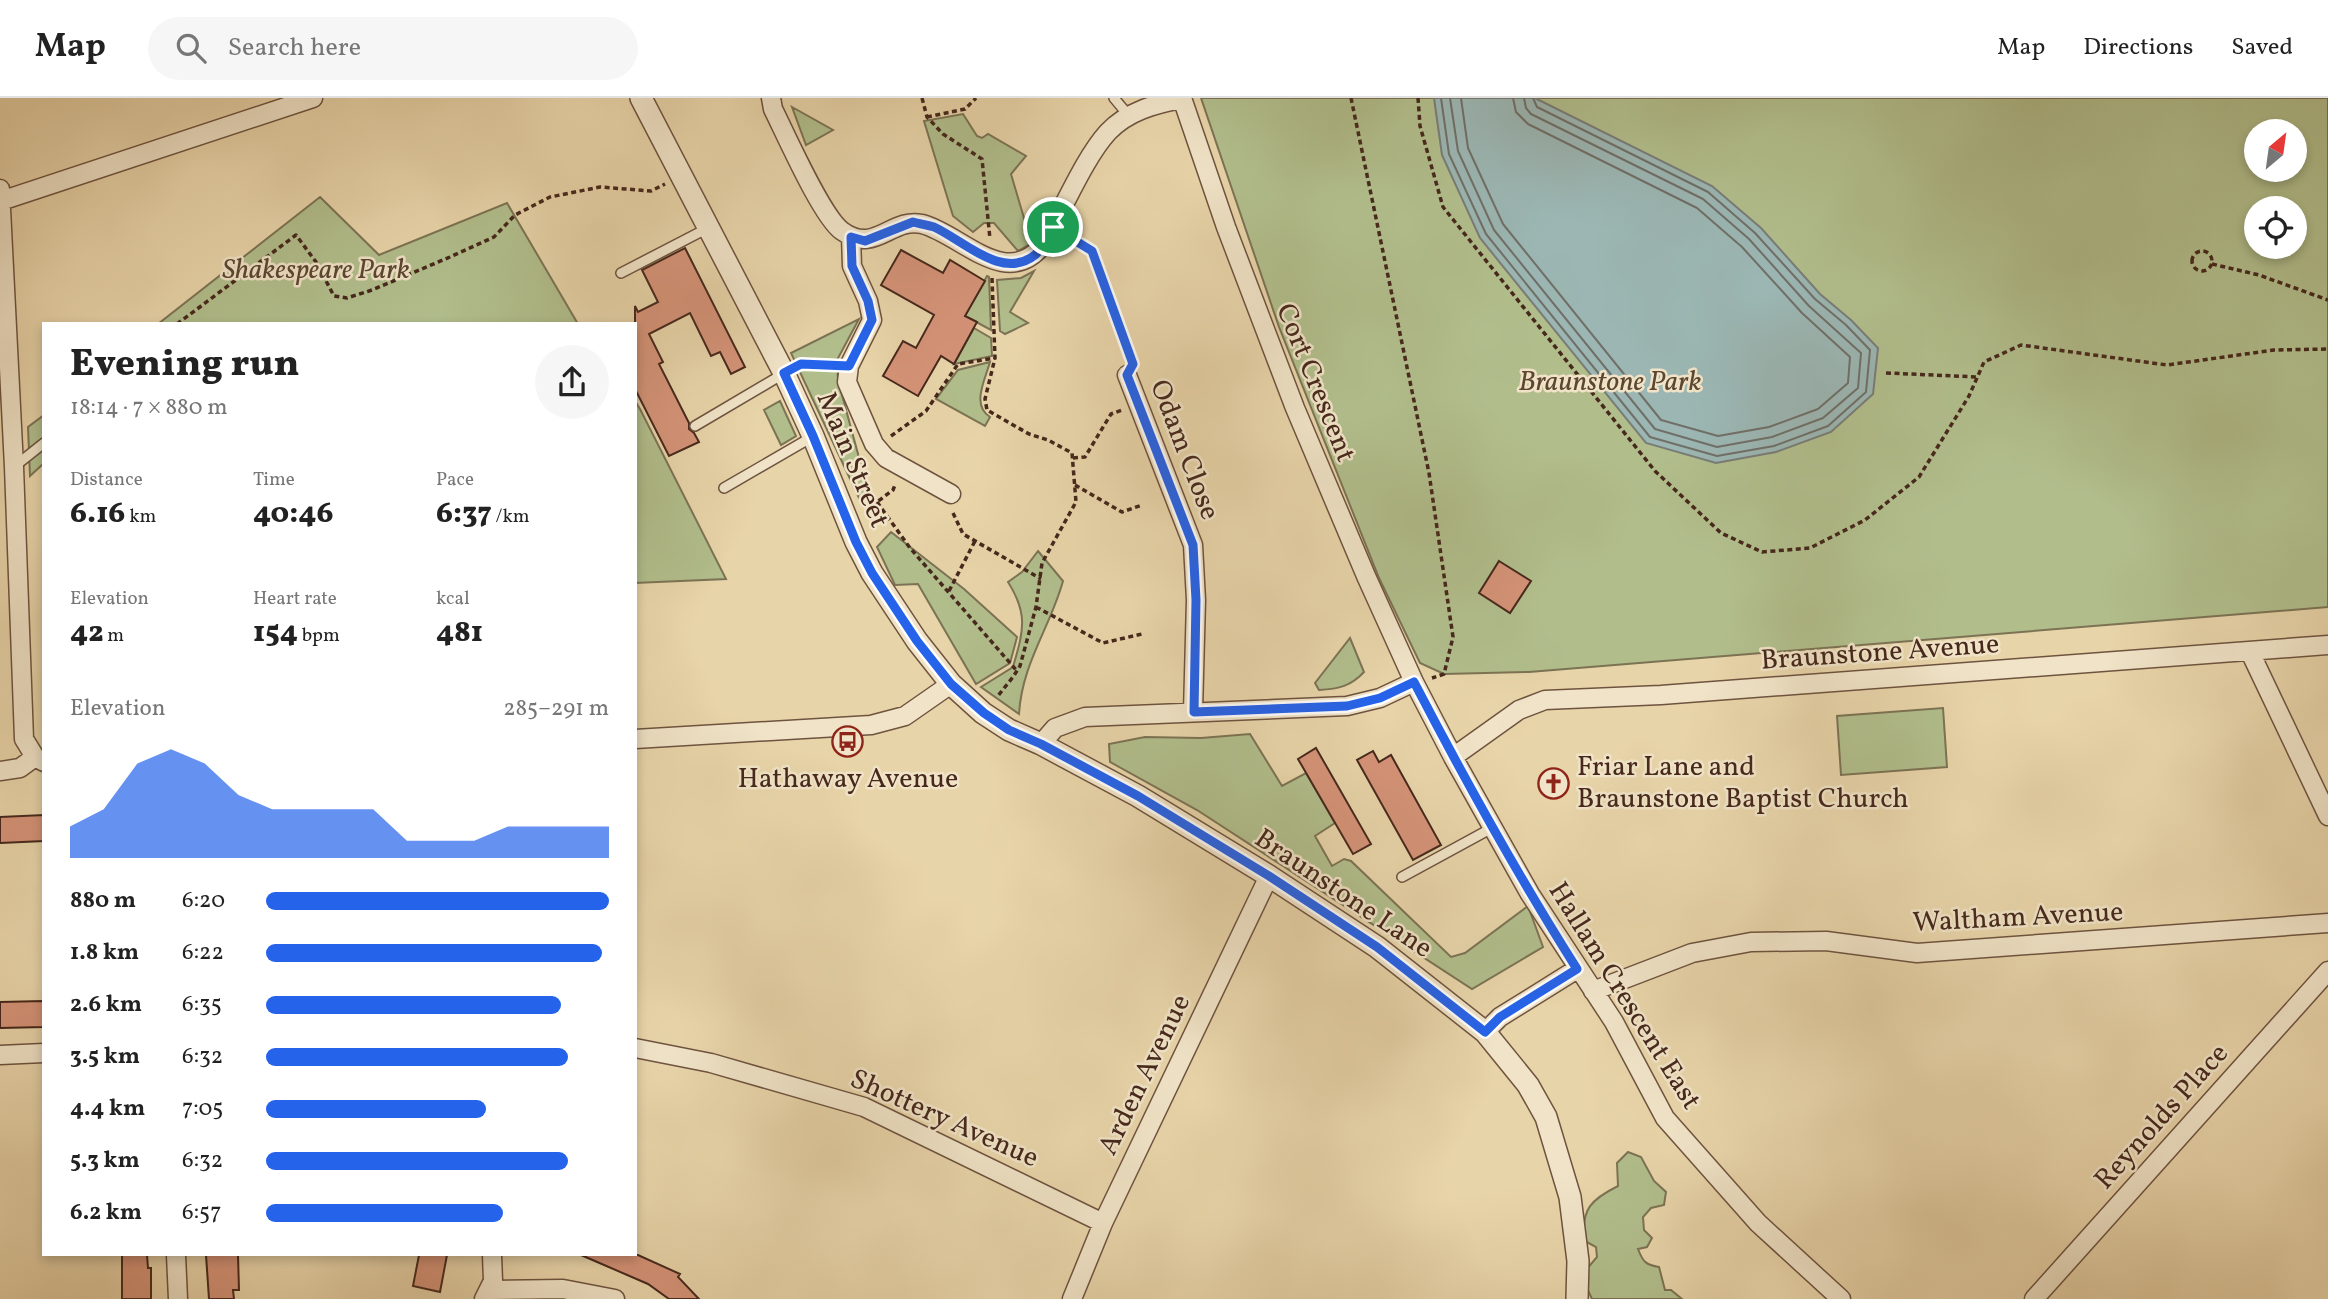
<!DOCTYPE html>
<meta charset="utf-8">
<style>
:root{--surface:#fff;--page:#f6f6f6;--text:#222;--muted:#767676;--line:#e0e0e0;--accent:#2563eb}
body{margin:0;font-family:Vollkorn,serif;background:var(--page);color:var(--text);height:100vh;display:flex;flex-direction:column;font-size:26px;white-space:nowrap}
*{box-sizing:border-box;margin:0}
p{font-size:23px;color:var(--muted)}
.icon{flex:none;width:38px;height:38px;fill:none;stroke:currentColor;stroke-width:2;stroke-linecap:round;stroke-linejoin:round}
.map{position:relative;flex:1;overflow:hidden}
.panel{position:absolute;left:42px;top:224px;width:595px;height:934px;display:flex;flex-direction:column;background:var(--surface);border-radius:0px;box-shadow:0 4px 10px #0003}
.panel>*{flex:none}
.needle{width:46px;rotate:29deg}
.controls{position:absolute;left:2244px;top:21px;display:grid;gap:14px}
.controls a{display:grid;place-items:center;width:63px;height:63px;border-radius:50%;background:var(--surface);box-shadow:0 4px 10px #0003;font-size:35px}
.pin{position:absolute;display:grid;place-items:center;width:60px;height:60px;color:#fff;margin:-30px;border:4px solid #fff;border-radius:50%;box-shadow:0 2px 7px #0007}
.round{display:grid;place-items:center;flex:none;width:74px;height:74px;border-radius:37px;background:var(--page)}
.overview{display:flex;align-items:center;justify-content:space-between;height:119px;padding:0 28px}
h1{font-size:38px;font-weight:800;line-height:52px}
.metrics{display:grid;grid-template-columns:repeat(3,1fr);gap:10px;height:119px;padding:7px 28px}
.metrics div{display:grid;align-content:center}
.metrics b{font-size:30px;font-weight:800}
.metrics small{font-size:19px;font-weight:400}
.metrics p{font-size:19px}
.chart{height:196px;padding:14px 28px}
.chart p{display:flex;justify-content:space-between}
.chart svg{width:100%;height:126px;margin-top:7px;fill:var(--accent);opacity:.7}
ul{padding:0 28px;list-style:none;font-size:23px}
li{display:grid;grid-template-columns:112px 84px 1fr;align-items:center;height:52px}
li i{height:18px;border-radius:9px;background:var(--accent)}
header{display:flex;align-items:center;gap:42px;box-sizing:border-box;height:98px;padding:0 35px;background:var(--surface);border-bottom:2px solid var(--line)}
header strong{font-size:33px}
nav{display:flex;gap:38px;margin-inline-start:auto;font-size:24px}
.search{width:490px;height:63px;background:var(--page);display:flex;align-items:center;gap:18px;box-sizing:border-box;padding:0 24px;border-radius:38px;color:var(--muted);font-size:26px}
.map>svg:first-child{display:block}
.green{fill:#b1be8c;stroke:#7c7354;stroke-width:2;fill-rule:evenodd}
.water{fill:#9bb6b3;stroke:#797d77;stroke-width:2}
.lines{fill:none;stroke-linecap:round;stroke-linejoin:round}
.shore{stroke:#706f68;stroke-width:2}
.building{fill:#d59378;stroke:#46281c;stroke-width:2}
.service-casing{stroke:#6e533f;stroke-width:12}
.minor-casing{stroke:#6e533f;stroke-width:21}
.tertiary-casing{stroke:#6e533f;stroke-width:24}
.path{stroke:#46281c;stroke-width:3.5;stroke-dasharray:5 3.5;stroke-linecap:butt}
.service{stroke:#f0e3c7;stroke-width:9}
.minor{stroke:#f0e3c7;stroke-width:18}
.tertiary{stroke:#f0e3c7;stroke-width:21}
.route-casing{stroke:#fff;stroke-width:14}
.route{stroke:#2563eb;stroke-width:9}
.labels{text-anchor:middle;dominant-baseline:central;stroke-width:5;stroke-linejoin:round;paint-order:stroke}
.park-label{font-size:28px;font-style:italic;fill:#5b4632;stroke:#f0e3c7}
.street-label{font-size:28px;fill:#46281c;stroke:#f0e3c7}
.poi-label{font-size:28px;fill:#46281c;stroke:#f0e3c7;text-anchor:start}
</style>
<header>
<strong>Map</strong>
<div class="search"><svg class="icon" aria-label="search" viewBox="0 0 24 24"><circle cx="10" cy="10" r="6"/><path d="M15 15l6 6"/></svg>Search here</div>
<nav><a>Map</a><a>Directions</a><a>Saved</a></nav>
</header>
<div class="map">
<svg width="2328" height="1201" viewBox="0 0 2328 1201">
<rect width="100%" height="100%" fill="#e8d4a9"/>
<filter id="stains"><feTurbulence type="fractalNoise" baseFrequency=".00286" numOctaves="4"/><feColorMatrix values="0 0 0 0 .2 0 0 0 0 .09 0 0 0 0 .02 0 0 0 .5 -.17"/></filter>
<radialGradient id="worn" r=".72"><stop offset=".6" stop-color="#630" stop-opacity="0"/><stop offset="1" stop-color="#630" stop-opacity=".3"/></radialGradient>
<path class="green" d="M1201,0H2328V509L1529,574L1444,576L1420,565L1379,480L1279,229ZM2256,33H2294V72H2256ZM2256,110H2294V149H2256Z
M792,9L833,32L806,47Z
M963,16L977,38L982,40L988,36L1026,58L1011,76L1029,137V147L1018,153L994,125H984L973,134L953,118L924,23Z
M320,99L379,157L507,105L578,226H158Z
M1034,173L1010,214L1028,225L1005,236L1000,233L997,182L1021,180Z
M987,178L989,179L991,232L965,218Z
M859,221L837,262L838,282L871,404L860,402L791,255Z
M974,230L991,240L992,258L954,266Z
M990,264C985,282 971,307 990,319L985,328L936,301L958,272Z
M635,303L640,311L726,481L635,485Z
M780,303L796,338L781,347L764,312Z
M44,317V365L30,378L28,329Z
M891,434L964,491L1017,539L1010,565L976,586L918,486L895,487L877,449Z
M1038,453L1063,483C1050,530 1022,565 1019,616L981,589L1013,569C1023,534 1029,517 1008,484L1022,474Z
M1350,540L1364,574C1351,588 1339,591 1319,592L1315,585Z
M1943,610L1947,669L1841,677L1837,618Z
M1250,636L1282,688L1306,675L1335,725L1315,738L1332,768L1344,761L1351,763L1451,859L1465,855L1528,808L1543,849L1472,891L1197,712L1110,664L1109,646L1145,639L1201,640Z
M1628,1054L1641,1059L1654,1083L1666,1094L1664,1107L1651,1110L1643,1119L1644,1132L1652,1140L1647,1149L1638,1151C1643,1164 1646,1167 1659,1169L1665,1192H1671L1682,1201H1592L1585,1186L1586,1172L1597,1159L1596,1149L1585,1143C1580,1111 1592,1101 1618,1088L1617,1065Z"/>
<path class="water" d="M1434,0H1535L1712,88L1761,130L1820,196L1851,222L1878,250L1873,296L1831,334L1776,354L1716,365L1646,345L1480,140L1442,57Z"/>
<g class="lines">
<path class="shore" d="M1441,0L1449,56L1486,136L1650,339L1717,358L1774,348L1828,328L1866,294L1870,252L1846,227L1815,201L1755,135L1708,94L1537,9L1533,0
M1450,0L1458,53L1494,132L1655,331L1717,349L1772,339L1823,320L1858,290L1861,255L1809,208L1749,141L1703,101L1531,16L1526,10L1524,0
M1461,0L1468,50L1503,126L1661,322L1718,338L1769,329L1818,311L1848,285L1850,259L1802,215L1742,149L1697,110L1528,26L1516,14L1513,0"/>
</g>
<path class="building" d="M685,150L745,269L731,276L720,254L711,258L690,215L649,236L663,264L659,266L689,325V331L694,335L699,344L669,358L635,291V208L638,214L658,204L642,172Z
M901,152L943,175L950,162L985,183L965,218L977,224L954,266L941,258L918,298L883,278L903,243L916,250L934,217L881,187Z
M1499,463L1531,483L1510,515L1479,495Z
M1316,650L1371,746L1353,756L1298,661Z
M1373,653L1379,664L1391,657L1441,747L1413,762L1357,662Z
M44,717V743L0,745V719Z
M43,903L44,929L0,930V904Z
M122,1157H147L148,1170H151V1201H122Z
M206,1157H238L239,1192H233L234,1201H209Z
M419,1157H447L440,1194L413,1188Z
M581,1157H638L680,1176L678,1179L699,1201H669L648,1186Z"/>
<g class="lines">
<defs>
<path id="service" d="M1114,0L1129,18
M621,175L708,130
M695,328L783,276
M15,368L44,345
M724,390L812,339
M1402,779L1492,730"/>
<path id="minor" d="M771,0L773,11C786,37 822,119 842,133C875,157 891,119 922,126C961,136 1005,192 1042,148C1061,116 1084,60 1108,34C1128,13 1155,6 1182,1
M1182,0L1226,129L1295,310L1366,478L1414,584L1453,659L1530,796L1614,924L1665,1020L1758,1125L1841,1201
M0,91L14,369L24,641L35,659
M1,103L313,0
M851,139L852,168L868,203L872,222L849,268L847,284L874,346L886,360L951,396
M1127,277L1193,447L1196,502L1193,614
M2250,554L2328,718
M635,641L871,627L905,618L951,586
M1041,646L1055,630L1085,619L1347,608L1380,600L1414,584
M1453,659L1519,612L1545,602L1661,597L2328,547
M0,673L20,670L35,659L44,664
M1593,893L1692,855L1751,844L1826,843L1917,855L2328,825
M1485,934L1500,919L1577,871
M635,950L711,965L864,1009L1103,1125
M0,957L44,955
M176,1157L178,1201
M490,1192L563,1191L615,1201
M484,1201L493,1183L492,1157
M1072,1201L1103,1125L1269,778
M2034,1201L2328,873"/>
<path id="tertiary" d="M641,0L784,275L813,338L856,444L872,475L917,543L951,586L983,615L1009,632L1041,646L1138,698L1269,778L1377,849L1485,934L1528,987L1546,1019L1570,1099L1578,1163L1577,1201"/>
</defs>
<use href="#service" class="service-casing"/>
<use href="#minor" class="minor-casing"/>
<use href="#tertiary" class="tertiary-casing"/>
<path class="path" d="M922,0L927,19L943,36L982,61L990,141
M1351,0L1429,375L1453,539L1444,576L1432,580
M1418,0L1420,28L1443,109L1655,373L1721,435L1762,454L1810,450L1865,422L1919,379L1969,298L1984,264L2021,247L2167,267L2274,252L2328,251
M927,19L965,11L976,0
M1067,137L1092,153L1130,260
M2192 163a10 10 0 1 1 20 0a10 10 0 1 1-20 0Z
M2212,166L2259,177L2328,202
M992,180L995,260L985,301L987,312L1029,336L1048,342L1072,355L1076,404L1042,465L1036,509L1020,568L1013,579L997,599
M177,226L296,137L316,164L334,198L347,200L372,192L450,159L494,139L515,117L550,99L600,89L651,93L665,86
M802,266L832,268
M1886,275L1978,279
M891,338L926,313L958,266L995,260
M1073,360L1085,359L1111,316L1122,312
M1075,387L1122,414L1142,407
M862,403L877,404L893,392L895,387
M877,404L910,450L1017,573
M953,415L963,436L1041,481
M949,493L975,443
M1036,509L1103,545L1142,536"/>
<use href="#service" class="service"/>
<use href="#minor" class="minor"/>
<use href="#tertiary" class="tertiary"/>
</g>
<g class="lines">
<defs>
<path id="route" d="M913,124C920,126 928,127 934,129C963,142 1002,183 1035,157C1043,150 1048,138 1053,129L1092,153L1133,266L1127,277L1193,447L1196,502L1194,614L1347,608L1380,600L1414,584C1465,682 1518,778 1577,871L1500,919L1485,934L1377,849L1269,778L1138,698L1041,646L1009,632L984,615L951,586L917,543L872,475L856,444L813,338L784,275L801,266L849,268L872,222L868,203L852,168L851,139L865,143Z"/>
</defs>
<use href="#route" class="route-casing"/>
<use href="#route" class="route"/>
</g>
<defs>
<symbol id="bus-ring" viewBox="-11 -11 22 22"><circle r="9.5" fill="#f0e3c7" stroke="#8f2418" stroke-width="1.5"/><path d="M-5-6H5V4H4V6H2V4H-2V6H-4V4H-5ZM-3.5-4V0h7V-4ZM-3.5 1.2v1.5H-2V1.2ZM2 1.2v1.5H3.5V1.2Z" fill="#8f2418"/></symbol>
<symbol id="church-ring" viewBox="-11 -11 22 22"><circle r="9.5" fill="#f0e3c7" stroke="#8f2418" stroke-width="1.5"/><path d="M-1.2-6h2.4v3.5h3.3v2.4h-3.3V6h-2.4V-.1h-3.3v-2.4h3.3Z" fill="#8f2418"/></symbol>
</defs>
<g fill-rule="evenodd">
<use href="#bus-ring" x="830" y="626" width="35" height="35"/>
<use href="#church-ring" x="1536" y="668" width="35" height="35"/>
</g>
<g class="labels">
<g class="park-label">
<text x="316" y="172">Shakespeare Park</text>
<text x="1610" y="284">Braunstone Park</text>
</g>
<g class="street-label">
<text transform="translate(1315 285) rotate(68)">Cort Crescent</text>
<text transform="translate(1184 352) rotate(69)">Odam Close</text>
<text transform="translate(852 362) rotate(67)">Main Street</text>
<text transform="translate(1880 555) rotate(-4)">Braunstone Avenue</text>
<text transform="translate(1343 796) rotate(34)">Braunstone Lane</text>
<text transform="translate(2018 820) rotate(-3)">Waltham Avenue</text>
<text transform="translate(1624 898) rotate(58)">Hallam Crescent East</text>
<text transform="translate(1145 977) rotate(-64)">Arden Avenue</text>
<text transform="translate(2162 1019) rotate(-48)">Reynolds Place</text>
<text transform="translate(944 1021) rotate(24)">Shottery Avenue</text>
</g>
<g class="poi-label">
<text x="1577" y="669">Friar Lane and<tspan x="1577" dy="32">Braunstone Baptist Church</tspan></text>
<text x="848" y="681" text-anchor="middle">Hathaway Avenue</text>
</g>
</g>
<rect width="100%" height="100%" filter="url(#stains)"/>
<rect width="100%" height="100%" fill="url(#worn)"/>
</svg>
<div class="controls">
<a><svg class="needle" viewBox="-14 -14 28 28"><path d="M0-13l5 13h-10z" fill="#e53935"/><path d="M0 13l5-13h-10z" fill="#767676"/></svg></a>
<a><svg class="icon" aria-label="locate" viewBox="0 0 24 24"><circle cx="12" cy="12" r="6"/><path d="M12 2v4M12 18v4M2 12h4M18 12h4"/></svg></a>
</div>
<div class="pin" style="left:1053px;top:129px;background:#1e9e55"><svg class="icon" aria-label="arrive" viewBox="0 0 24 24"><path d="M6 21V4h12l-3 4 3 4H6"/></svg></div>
<section class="panel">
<div class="overview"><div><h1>Evening run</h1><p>18:14 · 7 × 880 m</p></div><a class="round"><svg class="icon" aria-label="share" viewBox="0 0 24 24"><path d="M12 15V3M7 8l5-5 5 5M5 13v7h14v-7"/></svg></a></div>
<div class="metrics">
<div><p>Distance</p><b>6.16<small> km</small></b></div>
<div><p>Time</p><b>40:46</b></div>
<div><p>Pace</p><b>6:37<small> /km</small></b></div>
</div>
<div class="metrics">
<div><p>Elevation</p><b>42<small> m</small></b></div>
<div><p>Heart rate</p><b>154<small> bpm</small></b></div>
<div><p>kcal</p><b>481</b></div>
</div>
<div class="chart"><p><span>Elevation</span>285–291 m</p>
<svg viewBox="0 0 160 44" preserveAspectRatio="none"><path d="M0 44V33L10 27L20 11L30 6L40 11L50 22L60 27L70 27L80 27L90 27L100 38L110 38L120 38L130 33L140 33L150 33L160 33V44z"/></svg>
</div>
<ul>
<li><b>880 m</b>6:20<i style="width:100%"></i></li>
<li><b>1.8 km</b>6:22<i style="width:98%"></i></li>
<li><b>2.6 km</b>6:35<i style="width:86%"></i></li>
<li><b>3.5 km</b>6:32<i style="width:88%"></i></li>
<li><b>4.4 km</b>7:05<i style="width:64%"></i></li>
<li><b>5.3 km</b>6:32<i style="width:88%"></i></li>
<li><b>6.2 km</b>6:57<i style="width:69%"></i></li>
</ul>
</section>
</div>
